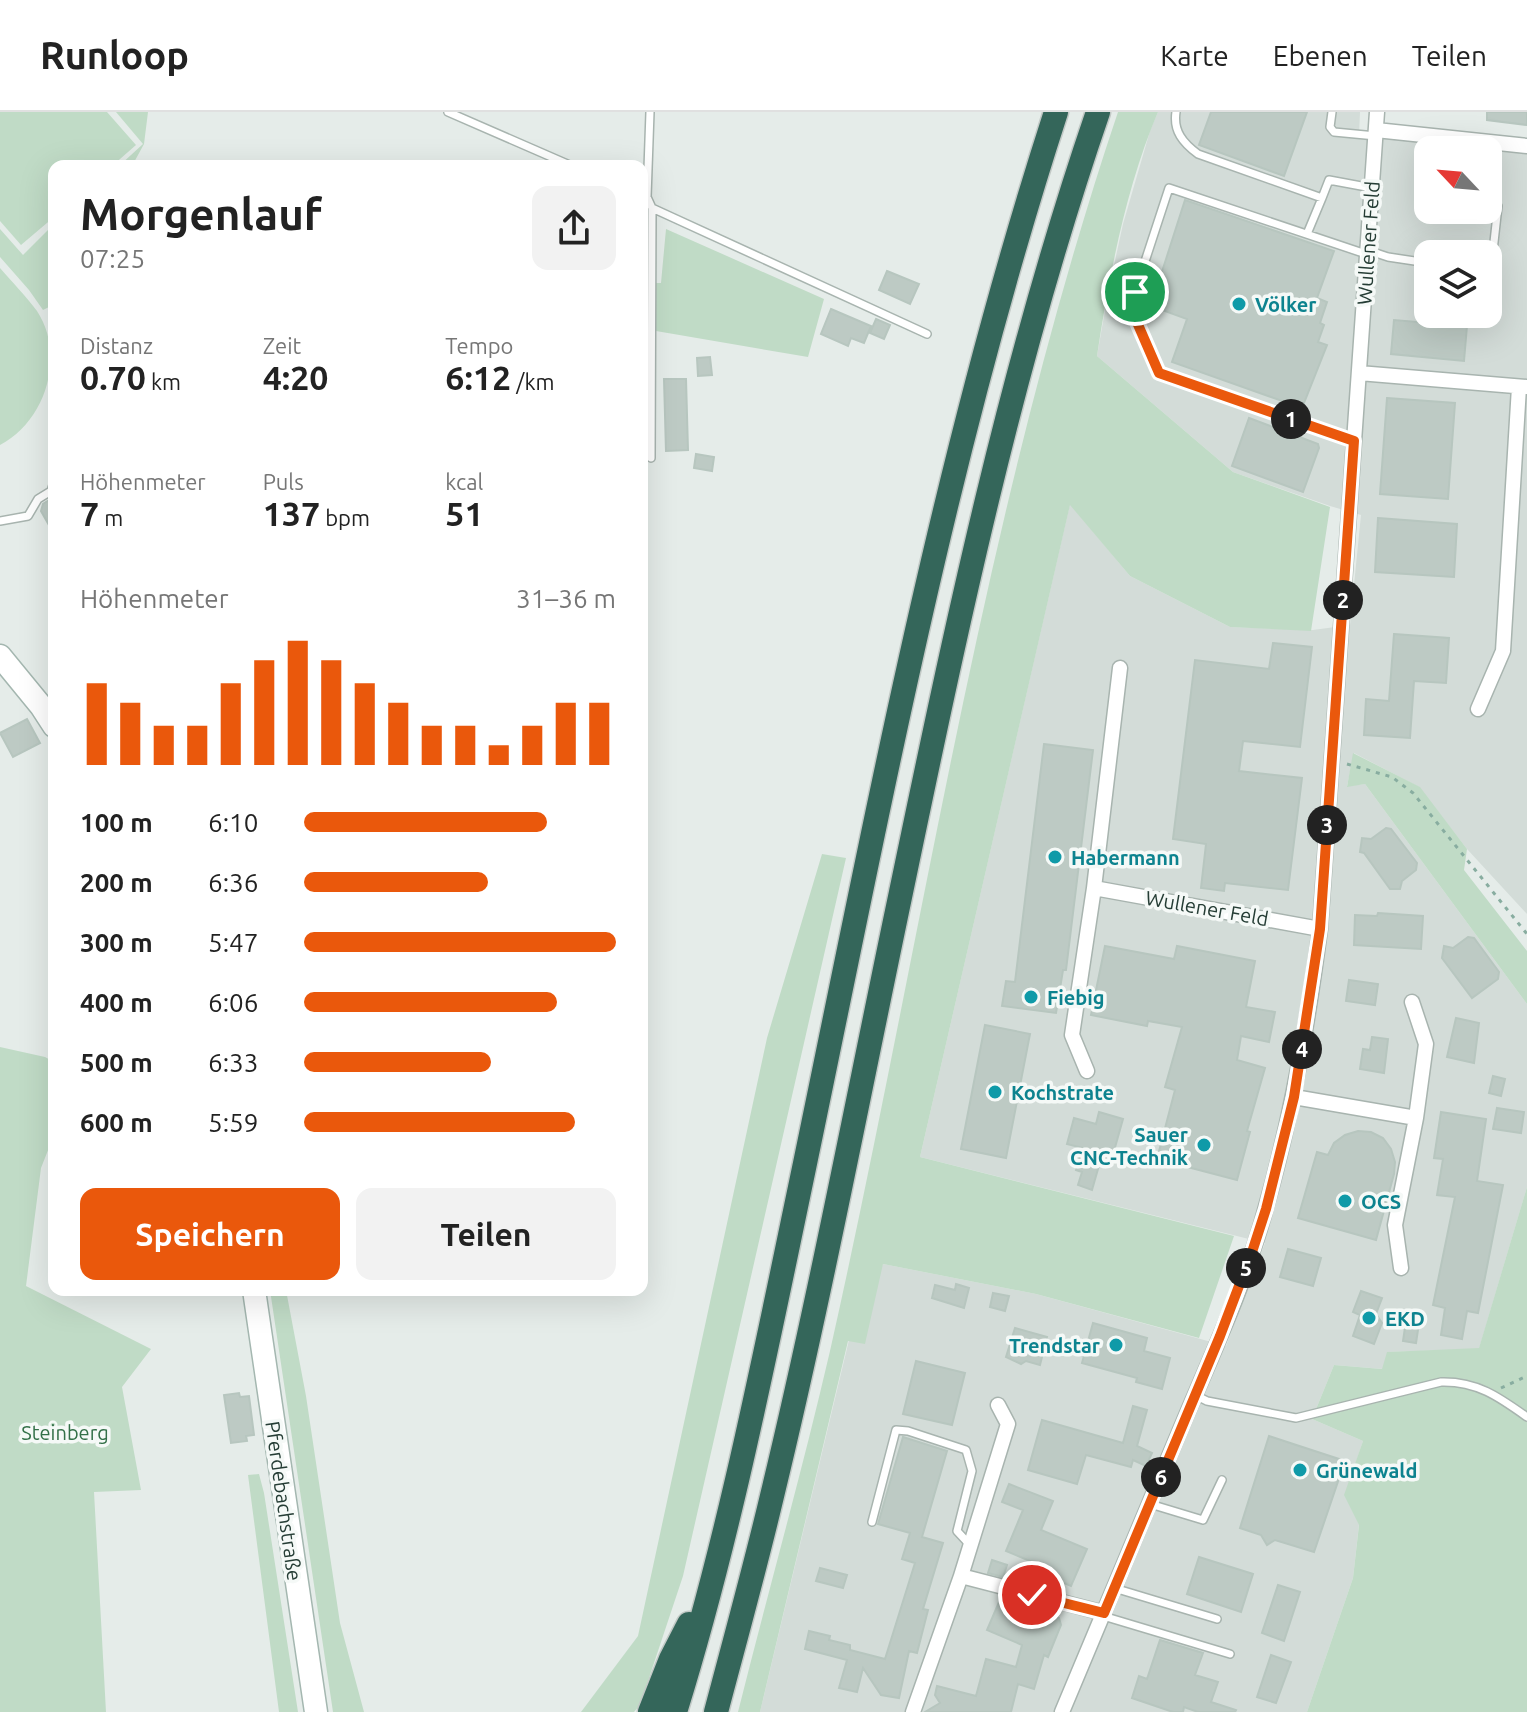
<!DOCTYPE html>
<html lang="de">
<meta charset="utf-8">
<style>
:root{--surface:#fff;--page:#f2f2f2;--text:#222;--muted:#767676;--line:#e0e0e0;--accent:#ea580c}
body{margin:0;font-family:Ubuntu,sans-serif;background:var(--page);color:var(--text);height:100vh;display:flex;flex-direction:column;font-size:30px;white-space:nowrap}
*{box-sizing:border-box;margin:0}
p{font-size:26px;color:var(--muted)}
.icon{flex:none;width:44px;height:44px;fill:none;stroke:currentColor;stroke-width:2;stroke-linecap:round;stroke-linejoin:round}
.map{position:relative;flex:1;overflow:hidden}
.details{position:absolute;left:48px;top:48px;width:600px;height:1136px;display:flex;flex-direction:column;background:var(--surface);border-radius:16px;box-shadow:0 8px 32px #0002}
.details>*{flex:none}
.needle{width:52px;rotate:296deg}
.controls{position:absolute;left:1414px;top:24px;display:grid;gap:16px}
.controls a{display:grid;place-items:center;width:88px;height:88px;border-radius:16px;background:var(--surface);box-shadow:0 8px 32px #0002;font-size:40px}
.pin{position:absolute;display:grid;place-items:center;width:68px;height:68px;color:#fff;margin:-34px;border:4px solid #fff;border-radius:50%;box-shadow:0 2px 8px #0007}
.km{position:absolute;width:40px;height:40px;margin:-20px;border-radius:50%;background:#222;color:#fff;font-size:22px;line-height:40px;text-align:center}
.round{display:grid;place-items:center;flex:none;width:84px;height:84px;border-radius:16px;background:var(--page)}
.overview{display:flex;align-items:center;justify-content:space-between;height:136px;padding:0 32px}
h1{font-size:44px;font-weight:700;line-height:60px}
.stats{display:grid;grid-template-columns:repeat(3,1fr);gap:12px;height:136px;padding:8px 32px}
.stats div{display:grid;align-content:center}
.stats b{font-size:34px;font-weight:700}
.stats small{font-size:22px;font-weight:400}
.stats p{font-size:22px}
.chart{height:224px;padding:16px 32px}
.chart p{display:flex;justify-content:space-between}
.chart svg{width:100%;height:144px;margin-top:8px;stroke:var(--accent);stroke-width:6}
.action{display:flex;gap:16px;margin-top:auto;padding:16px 32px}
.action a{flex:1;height:92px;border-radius:16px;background:var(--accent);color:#fff;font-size:32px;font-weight:700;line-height:92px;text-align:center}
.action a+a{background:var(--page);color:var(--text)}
ul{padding:0 32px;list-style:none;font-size:26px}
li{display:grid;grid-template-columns:128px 96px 1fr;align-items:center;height:60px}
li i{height:20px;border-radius:10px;background:var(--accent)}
header{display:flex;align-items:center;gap:48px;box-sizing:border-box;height:112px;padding:0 40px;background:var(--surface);border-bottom:2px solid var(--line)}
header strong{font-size:38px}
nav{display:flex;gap:44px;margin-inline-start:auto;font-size:28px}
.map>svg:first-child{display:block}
.built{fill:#d3dcd8;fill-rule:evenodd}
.green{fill:#c0dbc6}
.building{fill:#bdcac4;stroke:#b7c6bf;stroke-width:2}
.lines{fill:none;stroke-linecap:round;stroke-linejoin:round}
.service-casing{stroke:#a8b4af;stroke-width:10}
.minor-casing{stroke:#a8b4af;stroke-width:17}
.secondary-casing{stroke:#a4b7b0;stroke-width:25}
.motorway-casing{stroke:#c2c9c6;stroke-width:27}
.path{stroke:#88ada0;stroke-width:3;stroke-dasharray:4 6;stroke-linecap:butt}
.service{stroke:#fff;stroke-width:7}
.minor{stroke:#fff;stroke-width:14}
.secondary{stroke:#fff;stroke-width:22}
.motorway{stroke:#34665a;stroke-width:24}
.route-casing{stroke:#fff;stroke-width:16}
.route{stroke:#ea580c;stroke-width:10}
.culture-dot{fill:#0f9aa8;stroke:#f5f9f7;stroke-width:3}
.labels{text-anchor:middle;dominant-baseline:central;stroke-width:7;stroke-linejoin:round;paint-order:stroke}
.street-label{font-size:20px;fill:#253d35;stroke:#f5f9f7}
.culture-label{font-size:20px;font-weight:bold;fill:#0d838f;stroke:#f5f9f7;text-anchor:start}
.park-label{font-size:20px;fill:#337048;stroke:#f5f9f7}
</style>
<header>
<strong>Runloop</strong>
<nav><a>Karte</a><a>Ebenen</a><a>Teilen</a></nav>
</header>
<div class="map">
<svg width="1527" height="1600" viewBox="0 0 1527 1600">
<rect width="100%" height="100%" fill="#e5ece9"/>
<path class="built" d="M1158,0H1360L1359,23L1527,39V802L1467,737L1419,675L1354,641L1347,674L1365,672L1527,892V1075L1479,1237L1388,1240L1383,1257L1334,1253L1312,1307L1363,1329L1345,1383L1359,1412L1353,1466L1307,1600H760L849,1228L883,1152L1036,1182L1226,1234L1265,1131L920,1045L1070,392L1130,464L1230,515L1313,518L1350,513L1361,403L1330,394L1233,360L1097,244L1108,181L1123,112L1150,19ZM1428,38H1488V98H1428ZM1428,142H1488V202H1428Z"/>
<path class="green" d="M0,0H107L136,33L112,54H54V105L21,133L0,109Z
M116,0H148L144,32L132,54H119L143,32Z
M1118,0H1158C1126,75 1109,164 1097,244L1233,360L1330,395L1311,519L1230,515L1130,464L1070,393L920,1045L1234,1124L1199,1226L1036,1182L883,1152L865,1232L848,1229L760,1600H738C768,1480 802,1360 830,1239C923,825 982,404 1118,0Z
M54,112V201L51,194L43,198L29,178L0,145V117L23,143Z
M666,117L824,187L808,245L656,219L654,171H661Z
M0,156C12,170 26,184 37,199C66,243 46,309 0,333Z
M1353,641L1420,675L1467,737L1464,758L1527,839V892L1365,672L1347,675Z
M822,742L846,746L683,1464L640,1593L634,1600H581L638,1524L767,926Z
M0,935L45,945L54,950V1023L41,1056L26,1174L151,1237L122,1275L141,1378L94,1380L106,1600H0Z
M1527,1075V1600H1307L1353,1466L1359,1413L1344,1383L1363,1329L1312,1307L1334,1253L1382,1257L1387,1240L1479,1236Z
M270,1178H286L306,1284L340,1511L364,1600H333Z
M259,1362L264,1381L298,1600H279L248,1363Z"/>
<path class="building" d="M1211,0H1307L1284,64L1199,33Z
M1487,0H1527V13L1487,8Z
M1185,88L1334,139L1317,186L1327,190L1320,211L1324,213L1318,230L1327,233L1302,296L1172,250L1187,207L1151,194Z
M887,159L919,172L910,192L879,178Z
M831,197L871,214L864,231L851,226L848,234L821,222Z
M1418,202H1468L1464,249L1391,242L1394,208L1417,210Z
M876,207L890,213L884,227L870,221Z
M710,245L712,263L698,264L697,246Z
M664,267H686L688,338L666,339Z
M1387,286L1455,291L1448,387L1380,382Z
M1249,306L1318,332L1319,336L1303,380L1232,354Z
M696,342L714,345L712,359L694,356Z
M54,385V422L41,399L43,392Z
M1378,406L1457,412L1454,465L1375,460Z
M1394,522L1449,526L1446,571L1414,569L1410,626L1364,623L1366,587L1389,589Z
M1273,531L1312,535L1300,635L1243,629L1239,659L1302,666L1288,778L1225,771L1224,779L1201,776L1206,732L1173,727L1195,548L1269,557Z
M27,607L40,631L13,645L0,621Z
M1044,632L1093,638L1066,858H1063L1056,901L1002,894L1006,869L1015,870Z
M1386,716L1391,717L1417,751L1416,758L1402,769L1400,777H1390L1364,741L1360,740L1362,726L1371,727Z
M1378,801L1423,804L1421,837L1354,833L1355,803L1377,804Z
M1468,825L1474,826L1499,860L1498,867L1472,886L1442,846L1444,834L1453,836Z
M1105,834L1174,847L1177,834L1255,849L1246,895L1275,900L1269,930L1241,924L1237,948L1265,956L1247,1019L1250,1020L1237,1068L1157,1047L1175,978L1165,975L1182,915L1148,909L1147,914L1091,903Z
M1349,868L1378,872L1375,893L1346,889Z
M1456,906L1479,911L1474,951L1447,945Z
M985,913L1030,922L1006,1046L961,1037Z
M1372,925L1388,927L1384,961L1360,957L1363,937L1370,938Z
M1493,964L1505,967L1501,984L1489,981Z
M1497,996L1524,1000L1521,1021L1493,1017Z
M1099,1000L1123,1007L1114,1039L1104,1036L1092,1078L1078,1073L1082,1060L1076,1058L1083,1036L1067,1032L1074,1006L1096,1012Z
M1441,1000L1486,1007L1477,1069L1503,1073L1478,1201L1467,1199L1462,1227L1441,1223L1445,1196L1433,1193L1455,1085L1437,1083L1443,1047L1434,1046Z
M1358,1019L1371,1020L1383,1026L1391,1037L1395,1050L1394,1062L1376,1128L1298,1106L1317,1040L1328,1043L1334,1031L1345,1023Z
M1288,1137L1321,1146L1313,1174L1280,1165Z
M956,1172L969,1176L964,1196L932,1186L935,1173L955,1178Z
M1361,1179L1382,1186L1376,1202L1382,1211L1374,1232L1353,1224L1360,1203L1353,1200Z
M993,1181L1009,1184L1005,1199L990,1195Z
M1406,1209L1419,1211L1416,1231L1403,1229Z
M1093,1211L1147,1226L1144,1239L1170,1246L1162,1277L1136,1270L1137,1266L1082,1251Z
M1015,1216L1047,1225L1040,1253L1026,1249L1021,1252L1006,1245Z
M916,1249L965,1261L952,1313L903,1302Z
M239,1281L240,1285L249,1284L254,1323L246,1324L247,1329L231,1331L224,1283Z
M1133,1294L1147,1298L1137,1334L1152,1341L1146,1354L1133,1348L1131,1355L1086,1343L1077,1372L1028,1358L1042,1308L1123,1331Z
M1269,1324L1345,1349L1314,1440L1275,1428L1267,1433L1261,1423L1240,1416Z
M903,1325L947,1339L922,1425L943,1431L923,1497L928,1498L917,1541L909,1539L899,1586L881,1583L863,1556L857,1580L839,1576L847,1548L805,1537L809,1519L830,1524L829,1528L850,1533V1538L885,1547L915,1451L902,1447L910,1421L878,1412Z
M1009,1372L1053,1389L1041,1418L1087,1437L1071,1474L1040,1461L1042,1454L1006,1439L1023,1398L1002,1390Z
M1199,1445L1253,1462L1241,1500L1187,1482Z
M992,1448L1007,1453L1003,1465L988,1461Z
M820,1456L847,1463L843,1476L816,1469Z
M1278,1473L1300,1480L1284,1529L1262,1521Z
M999,1490L1047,1509L1050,1503L1059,1506L1061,1513L1048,1545L1044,1543L1034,1577L1018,1572L1011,1600H925L940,1591L935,1583L937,1574L976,1584L986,1547L1016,1555L1022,1533L987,1518Z
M1160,1528L1203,1541L1195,1563L1218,1570L1211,1590L1236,1598L1235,1600H1198L1184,1595L1183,1600H1173L1132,1586L1139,1564L1147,1567Z
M1271,1543L1291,1550L1276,1591L1257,1585Z"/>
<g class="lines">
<defs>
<path id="service" d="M448,0L572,54
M1176,0C1173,19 1183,31 1198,42L1322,86L1329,68L1372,76
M1332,0L1330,15L1334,20L1376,24
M642,83L647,85L652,96L927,222
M647,85L650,0
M1307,122L1322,86
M1367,138L1388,145L1428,151
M1488,146L1493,139L1498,94
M1354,329L1159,261L1136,208L1135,180L1169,76L1366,142
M651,346L652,96
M0,409L28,404L38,387L51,379L54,370
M1195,1283L1207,1289L1296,1306L1441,1270C1477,1269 1499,1285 1527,1305
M1150,1392L1203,1408L1222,1368
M872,1410L896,1318L908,1319L966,1338L972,1359L957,1419L970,1433
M1114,1476L1217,1507
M1103,1504L1230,1542"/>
<path id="minor" d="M1376,18L1527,34
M1359,261L1527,275
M1478,597L1503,539L1519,275
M1094,776L1120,556
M1412,890L1426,932L1416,1006
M1087,959L1072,923L1094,776L1320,817
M1294,985L1416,1006L1395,1113L1401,1156
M998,1293L1008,1312L961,1464L1104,1501
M913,1600L961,1464
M1062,1600C1104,1502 1145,1403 1186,1304C1215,1236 1247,1167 1266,1095C1292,1004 1308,911 1320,817L1377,0"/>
<path id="secondary" d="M0,544L41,594L54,614
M254,1178L316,1600"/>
<path id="motorway" d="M650,1600L671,1547L689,1512
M675,1600C727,1433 762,1257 798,1085C874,722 941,354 1056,0
M716,1600C735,1528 755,1456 772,1384C820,1186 858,985 900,785C955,521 1010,256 1098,0"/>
</defs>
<use href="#service" class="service-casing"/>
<use href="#minor" class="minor-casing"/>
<use href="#secondary" class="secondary-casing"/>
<use href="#motorway" class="motorway-casing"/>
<path class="path" d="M1347,652L1392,665L1413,681L1527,822
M1501,1276L1527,1264"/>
<use href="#service" class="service"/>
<use href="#minor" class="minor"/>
<use href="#secondary" class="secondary"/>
<use href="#motorway" class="motorway"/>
</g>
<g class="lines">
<defs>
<path id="route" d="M1032,1483L1104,1501L1220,1224L1253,1137L1266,1097L1294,985L1320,817L1354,329L1159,261L1136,208L1135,180"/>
</defs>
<use href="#route" class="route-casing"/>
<use href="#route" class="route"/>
</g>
<g class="culture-dot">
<circle cx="1239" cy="192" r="8"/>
<circle cx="1055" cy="745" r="8"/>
<circle cx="1031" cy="885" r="8"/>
<circle cx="995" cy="980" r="8"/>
<circle cx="1204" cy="1033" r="8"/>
<circle cx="1345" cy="1089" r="8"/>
<circle cx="1369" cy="1206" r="8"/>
<circle cx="1116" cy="1233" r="8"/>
<circle cx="1300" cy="1358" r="8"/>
</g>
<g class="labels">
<g class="street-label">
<text transform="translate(1368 131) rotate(-86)">Wullener Feld</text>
<text transform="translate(1207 796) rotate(10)">Wullener Feld</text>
<text transform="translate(284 1389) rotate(82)">Pferdebachstraße</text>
</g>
<g class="culture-label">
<text x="1255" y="192">Völker</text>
<text x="1071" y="745">Habermann</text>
<text x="1047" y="885">Fiebig</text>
<text x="1011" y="980">Kochstrate</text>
<text x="1188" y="1022" text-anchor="end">Sauer<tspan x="1188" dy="23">CNC-Technik</tspan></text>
<text x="1361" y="1089">OCS</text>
<text x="1385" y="1206">EKD</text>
<text x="1100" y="1233" text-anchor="end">Trendstar</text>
<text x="1316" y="1358">Grünewald</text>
</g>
<g class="park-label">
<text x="65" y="1320">Steinberg</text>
</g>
</g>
</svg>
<div class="controls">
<a><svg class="needle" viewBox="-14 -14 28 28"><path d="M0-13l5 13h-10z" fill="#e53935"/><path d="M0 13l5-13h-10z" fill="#767676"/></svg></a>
<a><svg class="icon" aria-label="layers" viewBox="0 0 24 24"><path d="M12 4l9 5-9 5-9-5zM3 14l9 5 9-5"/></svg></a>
</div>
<div class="pin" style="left:1135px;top:180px;background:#1e9e55"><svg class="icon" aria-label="arrive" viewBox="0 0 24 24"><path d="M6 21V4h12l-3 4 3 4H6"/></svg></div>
<div class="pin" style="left:1032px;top:1483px;background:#d93025"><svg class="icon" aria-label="check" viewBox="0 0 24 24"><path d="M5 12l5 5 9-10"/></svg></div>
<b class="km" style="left:1291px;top:307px">1</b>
<b class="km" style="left:1343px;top:488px">2</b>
<b class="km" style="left:1327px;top:713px">3</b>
<b class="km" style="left:1302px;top:937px">4</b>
<b class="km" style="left:1246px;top:1156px">5</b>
<b class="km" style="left:1161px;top:1365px">6</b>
<section class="details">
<div class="overview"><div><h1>Morgenlauf</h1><p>07:25</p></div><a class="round"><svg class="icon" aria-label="share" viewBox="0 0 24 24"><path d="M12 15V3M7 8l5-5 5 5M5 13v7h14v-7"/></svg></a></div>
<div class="stats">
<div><p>Distanz</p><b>0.70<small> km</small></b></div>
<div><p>Zeit</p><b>4:20</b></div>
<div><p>Tempo</p><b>6:12<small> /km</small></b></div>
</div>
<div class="stats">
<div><p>Höhenmeter</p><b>7<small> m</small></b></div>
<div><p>Puls</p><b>137<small> bpm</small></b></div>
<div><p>kcal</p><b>51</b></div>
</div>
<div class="chart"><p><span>Höhenmeter</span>31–36 m</p>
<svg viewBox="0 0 160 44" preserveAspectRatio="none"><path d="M5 44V19M15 44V25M25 44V32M35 44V32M45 44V19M55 44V12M65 44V6M75 44V12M85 44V19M95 44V25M105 44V32M115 44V32M125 44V38M135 44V32M145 44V25M155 44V25"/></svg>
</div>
<ul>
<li><b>100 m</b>6:10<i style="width:78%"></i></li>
<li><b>200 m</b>6:36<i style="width:59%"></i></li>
<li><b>300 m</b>5:47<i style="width:100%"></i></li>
<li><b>400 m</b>6:06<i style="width:81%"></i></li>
<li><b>500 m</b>6:33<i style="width:60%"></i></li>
<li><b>600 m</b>5:59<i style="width:87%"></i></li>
</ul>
<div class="action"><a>Speichern</a><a>Teilen</a></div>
</section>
</div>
